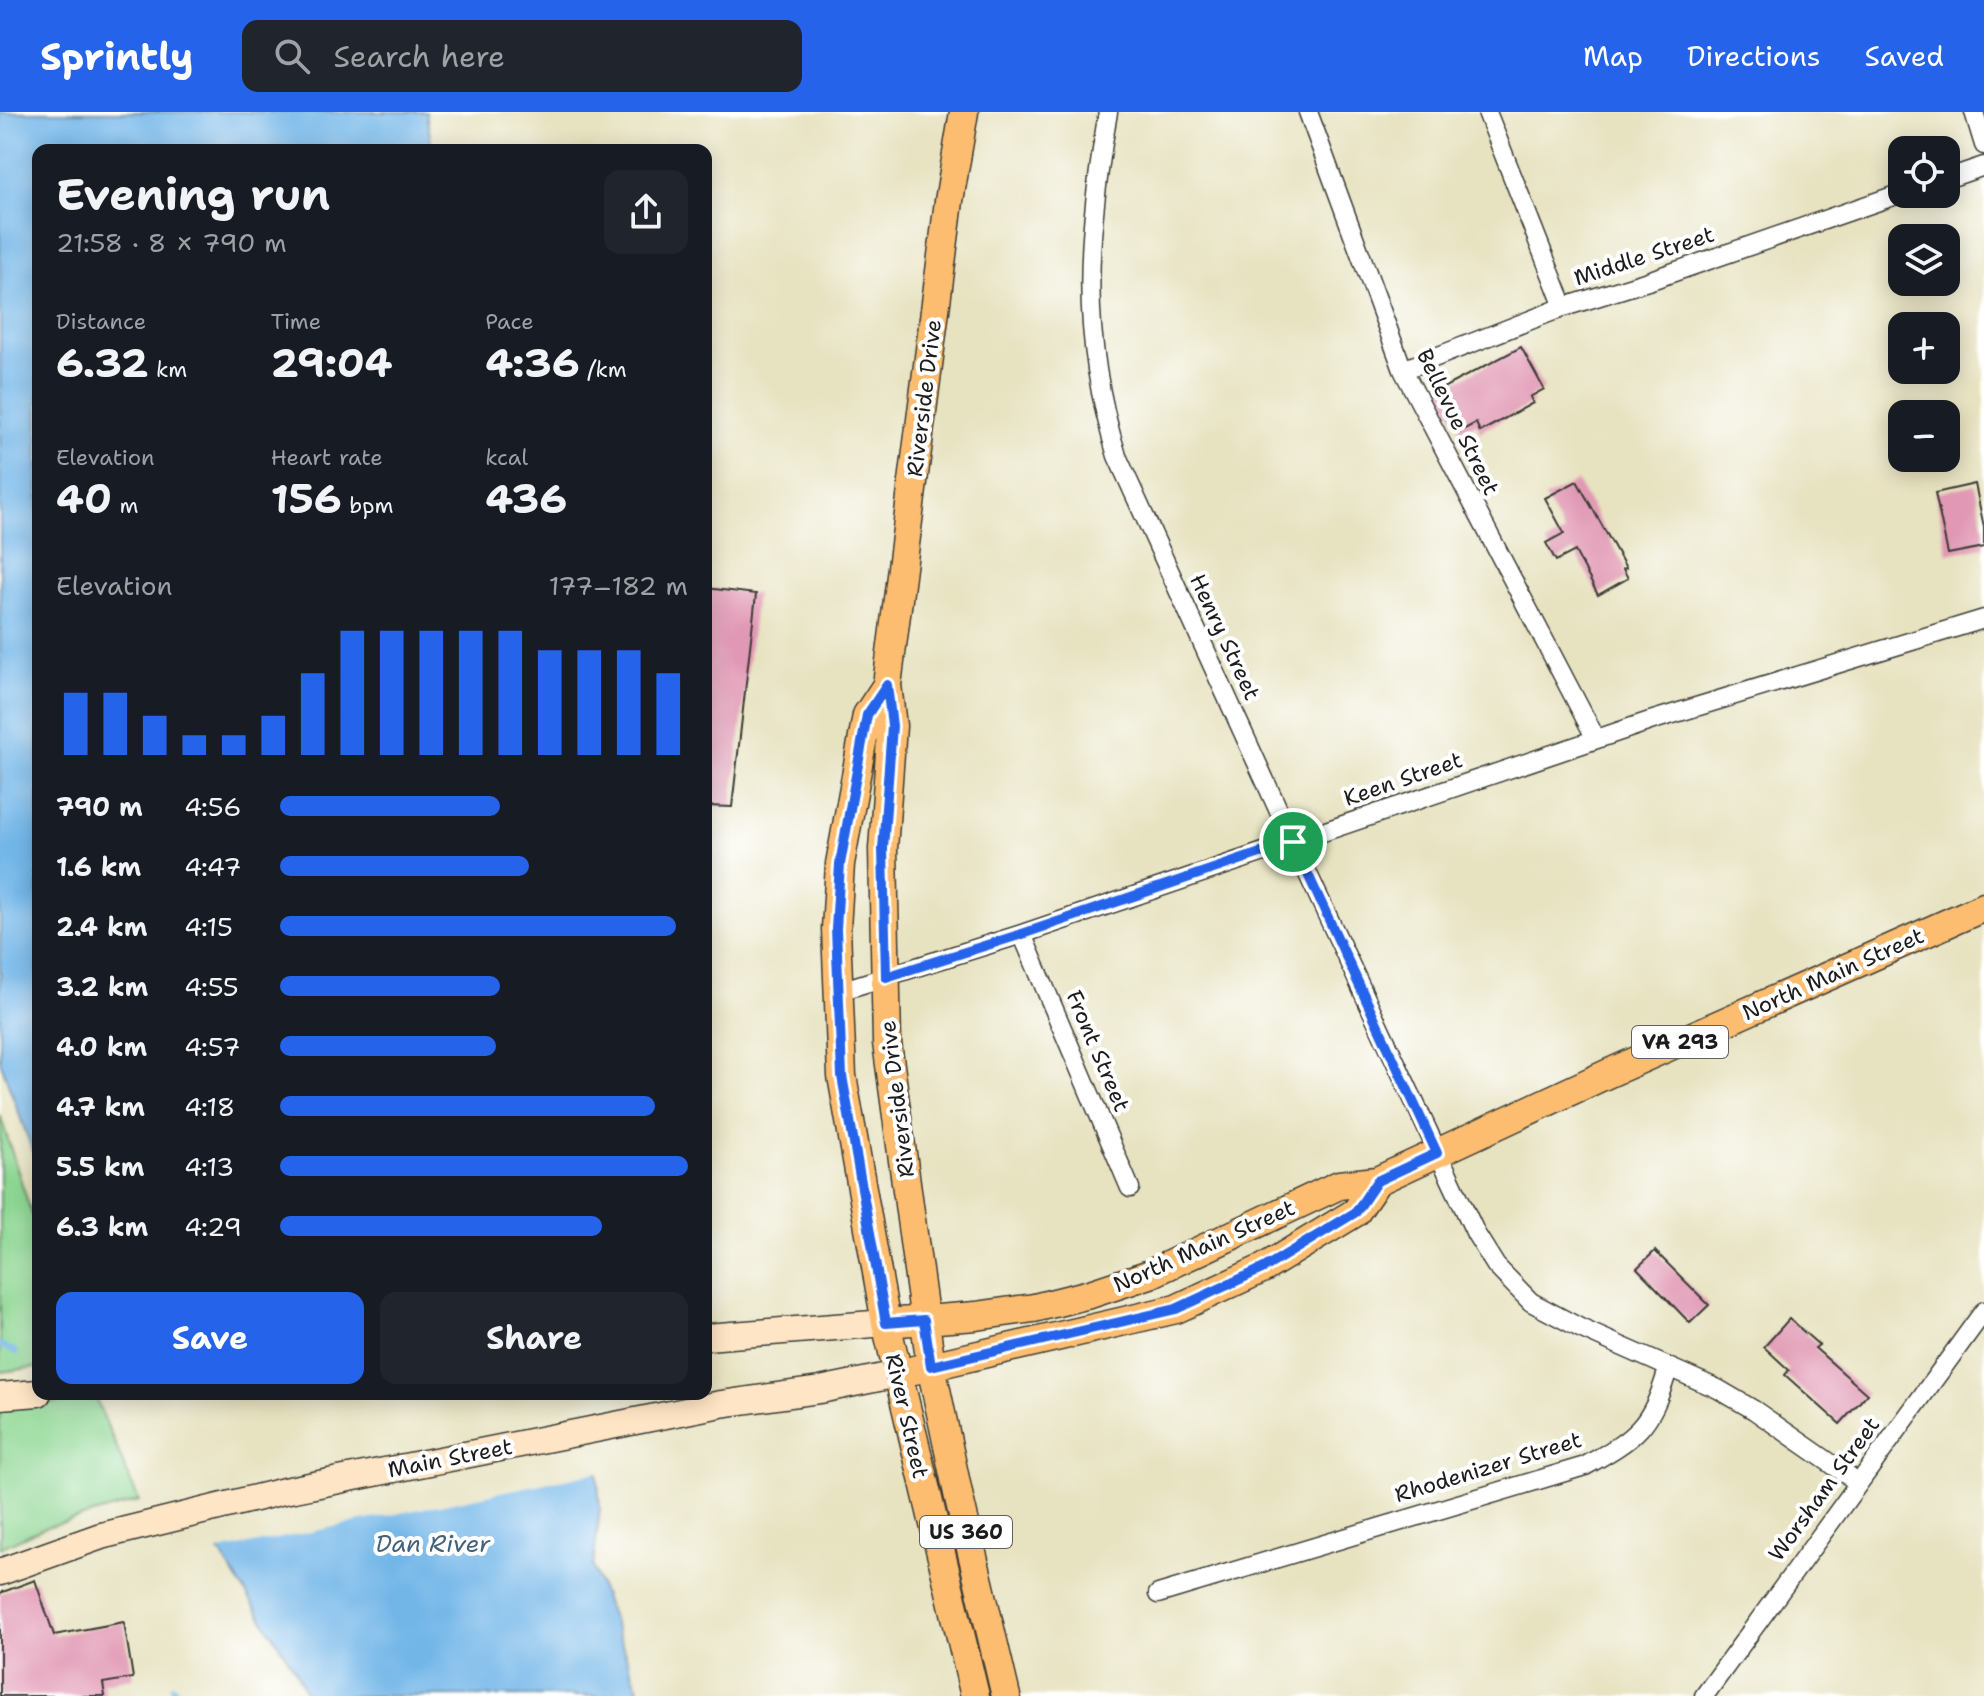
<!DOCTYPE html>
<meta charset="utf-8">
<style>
:root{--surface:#171b24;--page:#20242c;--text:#f1f3f6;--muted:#9ea1a6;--accent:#2563eb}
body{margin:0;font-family:"Shantell Sans",sans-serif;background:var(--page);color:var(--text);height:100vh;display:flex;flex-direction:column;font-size:30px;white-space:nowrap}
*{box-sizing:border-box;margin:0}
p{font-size:26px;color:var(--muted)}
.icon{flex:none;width:44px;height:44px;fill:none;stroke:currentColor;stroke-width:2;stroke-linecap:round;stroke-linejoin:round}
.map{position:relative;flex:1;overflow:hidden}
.drawer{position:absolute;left:32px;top:32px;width:680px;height:1256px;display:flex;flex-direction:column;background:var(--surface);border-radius:16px;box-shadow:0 4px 20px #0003}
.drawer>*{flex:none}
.controls{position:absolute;left:1888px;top:24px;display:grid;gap:16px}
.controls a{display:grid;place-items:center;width:72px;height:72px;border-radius:16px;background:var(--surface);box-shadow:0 4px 20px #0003;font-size:40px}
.pin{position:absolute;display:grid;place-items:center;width:68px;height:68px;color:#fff;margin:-34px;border:4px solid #fff;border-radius:50%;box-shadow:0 2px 8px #0007}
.round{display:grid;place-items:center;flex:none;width:84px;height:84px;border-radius:16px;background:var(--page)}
.summary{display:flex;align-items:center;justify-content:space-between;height:136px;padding:0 24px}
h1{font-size:44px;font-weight:700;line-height:60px}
.figures{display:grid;grid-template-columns:repeat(3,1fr);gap:12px;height:136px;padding:8px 24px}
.figures div{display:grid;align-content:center}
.figures b{font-size:40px;font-weight:700}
.figures small{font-size:22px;font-weight:400}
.figures p{font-size:22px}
.chart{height:224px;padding:16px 24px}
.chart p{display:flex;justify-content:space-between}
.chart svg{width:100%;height:144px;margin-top:8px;stroke:var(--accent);stroke-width:6}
.button{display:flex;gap:16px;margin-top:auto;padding:16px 24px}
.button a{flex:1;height:92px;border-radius:16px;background:var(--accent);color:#fff;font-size:32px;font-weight:700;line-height:92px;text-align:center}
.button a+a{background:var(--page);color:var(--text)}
ul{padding:0 24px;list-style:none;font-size:26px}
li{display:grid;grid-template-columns:128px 96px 1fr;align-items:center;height:60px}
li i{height:20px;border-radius:10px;background:var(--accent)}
header{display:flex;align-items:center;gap:48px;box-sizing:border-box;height:112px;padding:0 40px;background:var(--accent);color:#fff}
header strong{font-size:38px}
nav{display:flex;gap:44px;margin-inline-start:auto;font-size:28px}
.search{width:560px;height:72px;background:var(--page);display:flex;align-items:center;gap:20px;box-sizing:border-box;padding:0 28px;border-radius:16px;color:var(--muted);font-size:30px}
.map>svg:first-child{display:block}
.green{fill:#8dd692;stroke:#547957;stroke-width:2}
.water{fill:#72b6e8;stroke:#476982;stroke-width:2}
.pier{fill:#e7e2c0}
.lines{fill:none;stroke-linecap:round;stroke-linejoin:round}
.stream{stroke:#72b6e8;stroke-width:6}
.building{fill:#e198b4}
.street-casing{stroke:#3a3a35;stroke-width:21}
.secondary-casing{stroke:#3a3a35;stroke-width:29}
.primary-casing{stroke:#3a3a35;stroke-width:31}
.street{stroke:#fff;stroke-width:18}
.secondary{stroke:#fee5c5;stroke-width:26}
.primary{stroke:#fcbd6f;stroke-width:28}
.route-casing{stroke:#fff;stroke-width:16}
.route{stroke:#2563eb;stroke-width:10}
.labels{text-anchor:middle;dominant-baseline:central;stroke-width:8;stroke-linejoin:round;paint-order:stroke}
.shield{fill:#fff;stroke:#606060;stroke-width:2}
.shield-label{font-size:20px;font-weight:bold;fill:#1c1c1c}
.street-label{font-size:22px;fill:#1c1c1c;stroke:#fff}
.water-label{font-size:24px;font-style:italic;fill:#436178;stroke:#fff}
</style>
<header>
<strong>Sprintly</strong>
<div class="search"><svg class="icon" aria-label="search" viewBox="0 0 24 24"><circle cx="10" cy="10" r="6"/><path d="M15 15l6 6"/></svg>Search here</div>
<nav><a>Map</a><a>Directions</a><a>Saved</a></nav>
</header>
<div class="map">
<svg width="1984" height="1584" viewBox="0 0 1984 1584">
<rect width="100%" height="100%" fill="#fff"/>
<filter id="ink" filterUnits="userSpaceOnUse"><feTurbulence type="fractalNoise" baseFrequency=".0125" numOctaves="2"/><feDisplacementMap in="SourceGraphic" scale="16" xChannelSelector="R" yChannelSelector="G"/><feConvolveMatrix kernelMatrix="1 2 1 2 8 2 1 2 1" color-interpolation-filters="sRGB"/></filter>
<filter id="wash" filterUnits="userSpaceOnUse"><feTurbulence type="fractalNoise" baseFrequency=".006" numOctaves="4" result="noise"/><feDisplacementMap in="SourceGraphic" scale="32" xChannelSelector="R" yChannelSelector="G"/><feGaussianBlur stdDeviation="1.8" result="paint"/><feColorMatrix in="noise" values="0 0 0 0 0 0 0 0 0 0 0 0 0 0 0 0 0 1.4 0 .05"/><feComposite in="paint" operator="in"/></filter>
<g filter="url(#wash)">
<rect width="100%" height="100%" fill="#e7e2c0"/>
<path class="green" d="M0,1003L38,1122V1255L0,1260Z
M96,1287L139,1389L43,1416L0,1436V1295Z"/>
<path class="water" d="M0,0H426L432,36L38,38V1054L0,949Z
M592,1292L600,1397L593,1455L641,1584H307L296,1559L172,1366Z"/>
<path class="pier" d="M118,1282H593L596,1291L602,1359L214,1440L168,1369L133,1324Z"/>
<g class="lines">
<path class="stream" d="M0,1233L16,1240
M173,1575L179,1584"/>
</g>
<g id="blocks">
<path class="building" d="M1521,235L1544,277L1530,285L1533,291L1480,320L1476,311L1461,319L1439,278Z
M1577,369L1626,456L1623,457L1628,466L1598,483L1575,439L1556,449L1546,431L1564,421L1545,386Z
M1975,372L1984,415V435L1948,442L1935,381Z
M706,476L756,482L732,695L706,694Z
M1655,1139L1709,1193L1690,1211L1637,1156Z
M1789,1207L1819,1233L1815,1236L1867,1282L1840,1312L1785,1263L1789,1258L1764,1235Z
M35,1468L54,1523L124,1510L133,1566L103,1571L105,1584H0V1481Z"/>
</g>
</g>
<g filter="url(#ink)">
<use href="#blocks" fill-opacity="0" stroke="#3a3a35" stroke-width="2"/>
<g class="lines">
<defs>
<path id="street" d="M1108,0C1087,126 1079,220 1117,344L1293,730L1476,1122L1496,1154L1531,1190L1580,1216L1718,1277L1754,1298L1859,1371
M1308,0L1403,258L1596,627
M1487,0L1564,195
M1974,0L1984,33
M1946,67L1984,54
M1403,258L1561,196L1648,169L1902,81
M1022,822L1130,1076
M840,879L1022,822L1650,609L1984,507
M1158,1482L1585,1354C1637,1325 1651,1315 1668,1257
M1704,1584L1984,1199"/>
<path id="secondary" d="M706,1225L886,1211
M0,1284L38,1281
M0,1460L101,1424L284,1379L721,1292L820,1278L898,1262"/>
<path id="primary" d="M964,0L949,89L887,573L892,614L883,737L887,931L931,1254L959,1386L1006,1584
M887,573L867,603L840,752L836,817L842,964L886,1211L975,1584
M886,1211L976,1204L1034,1196L1090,1182L1150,1162L1339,1073L1377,1069L1607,962L1984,795
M914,1258L1176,1197L1264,1156L1356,1100L1377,1069"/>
</defs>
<use href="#street" class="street-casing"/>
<use href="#secondary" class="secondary-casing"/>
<use href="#primary" class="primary-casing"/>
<use href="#street" class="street"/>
<use href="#secondary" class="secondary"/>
<use href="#primary" class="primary"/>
</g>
</g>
<g class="lines" filter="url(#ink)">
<defs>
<path id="route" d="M887,573L892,614L883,737L886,865L1022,822L1293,730L1437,1041L1377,1069L1356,1100L1264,1156L1176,1197L931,1254L924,1208L886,1211L842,964L836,817L840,752L867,603Z"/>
</defs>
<use href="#route" class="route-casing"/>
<use href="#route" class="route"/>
</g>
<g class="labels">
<g class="shield">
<rect x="1632" y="914" width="96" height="32" rx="6"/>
<rect x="920" y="1404" width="92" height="32" rx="6"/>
</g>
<g class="shield-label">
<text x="1680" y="930">VA 293</text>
<text x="966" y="1420">US 360</text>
</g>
<g class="street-label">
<text transform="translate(1644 144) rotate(-18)">Middle Street</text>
<text transform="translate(924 286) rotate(-83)">Riverside Drive</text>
<text transform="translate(1458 310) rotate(64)">Bellevue Street</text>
<text transform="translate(1225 525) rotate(65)">Henry Street</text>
<text transform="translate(1403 667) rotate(-19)">Keen Street</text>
<text transform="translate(1833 862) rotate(-24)">North Main Street</text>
<text transform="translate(1098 939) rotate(67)">Front Street</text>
<text transform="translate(897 987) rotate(-97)">Riverside Drive</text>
<text transform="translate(1204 1134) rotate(-24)">North Main Street</text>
<text transform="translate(907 1304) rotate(77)">River Street</text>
<text transform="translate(450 1346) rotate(-11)">Main Street</text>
<text transform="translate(1488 1355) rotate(-17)">Rhodenizer Street</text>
<text transform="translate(1824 1377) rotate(-54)">Worsham Street</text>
</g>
<g class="water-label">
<text x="433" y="1432">Dan River</text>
</g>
</g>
</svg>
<div class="controls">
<a><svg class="icon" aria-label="locate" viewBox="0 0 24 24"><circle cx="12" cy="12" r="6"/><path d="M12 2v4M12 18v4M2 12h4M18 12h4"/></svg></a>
<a><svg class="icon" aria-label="layers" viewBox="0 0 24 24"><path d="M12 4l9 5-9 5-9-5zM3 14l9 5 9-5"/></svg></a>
<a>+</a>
<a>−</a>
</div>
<div class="pin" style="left:1293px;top:730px;background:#1e9e55"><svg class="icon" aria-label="arrive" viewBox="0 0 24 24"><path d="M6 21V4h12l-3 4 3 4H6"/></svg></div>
<section class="drawer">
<div class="summary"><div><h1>Evening run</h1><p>21:58 · 8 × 790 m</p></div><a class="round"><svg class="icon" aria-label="share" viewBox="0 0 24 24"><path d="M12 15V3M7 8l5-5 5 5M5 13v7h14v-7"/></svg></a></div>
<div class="figures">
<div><p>Distance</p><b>6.32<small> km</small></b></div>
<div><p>Time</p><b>29:04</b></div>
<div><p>Pace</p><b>4:36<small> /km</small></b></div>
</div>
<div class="figures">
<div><p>Elevation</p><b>40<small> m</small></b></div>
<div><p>Heart rate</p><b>156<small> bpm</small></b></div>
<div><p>kcal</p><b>436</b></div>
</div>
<div class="chart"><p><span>Elevation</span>177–182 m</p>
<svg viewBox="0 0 160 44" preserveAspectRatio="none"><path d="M5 44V25M15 44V25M25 44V32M35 44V38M45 44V38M55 44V32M65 44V19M75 44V6M85 44V6M95 44V6M105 44V6M115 44V6M125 44V12M135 44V12M145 44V12M155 44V19"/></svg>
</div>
<ul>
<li><b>790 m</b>4:56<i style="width:54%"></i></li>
<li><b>1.6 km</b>4:47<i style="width:61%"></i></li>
<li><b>2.4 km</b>4:15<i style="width:97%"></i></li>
<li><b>3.2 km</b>4:55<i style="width:54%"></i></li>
<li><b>4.0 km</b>4:57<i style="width:53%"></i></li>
<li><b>4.7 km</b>4:18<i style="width:92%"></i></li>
<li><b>5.5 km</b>4:13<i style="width:100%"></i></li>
<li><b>6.3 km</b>4:29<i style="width:79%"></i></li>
</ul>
<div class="button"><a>Save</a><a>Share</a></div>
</section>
</div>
